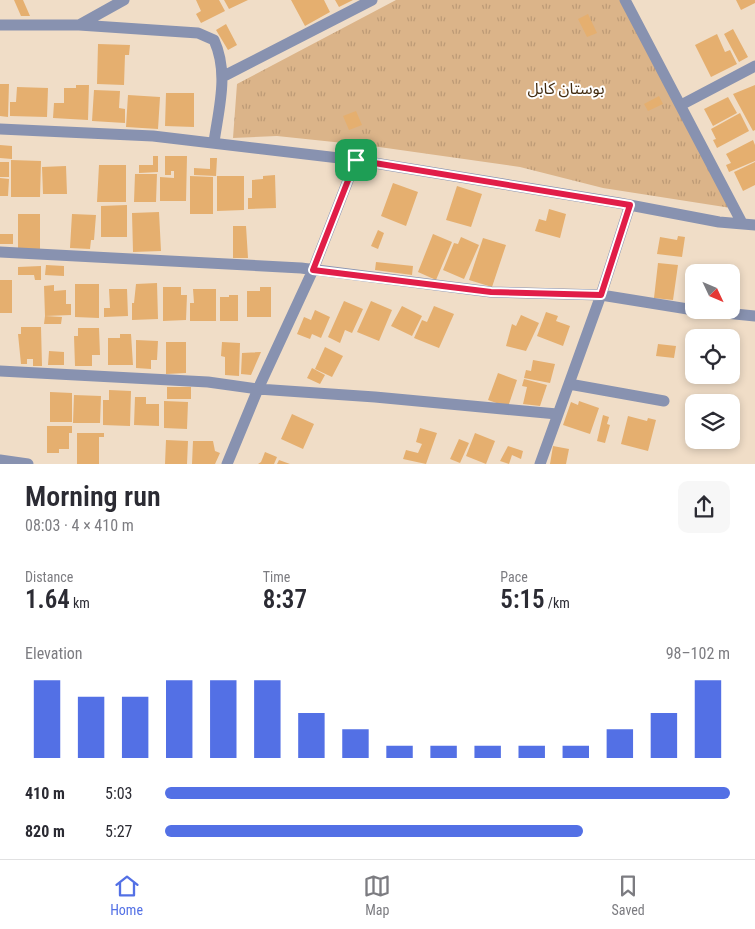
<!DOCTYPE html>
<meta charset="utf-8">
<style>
:root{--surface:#fff;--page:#f7f7f7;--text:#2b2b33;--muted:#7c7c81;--line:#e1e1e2;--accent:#5370e5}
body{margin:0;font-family:"Roboto Condensed","Noto Sans Arabic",sans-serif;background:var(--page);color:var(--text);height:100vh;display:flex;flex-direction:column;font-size:19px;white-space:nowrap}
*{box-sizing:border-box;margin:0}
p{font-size:16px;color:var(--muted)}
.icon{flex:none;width:28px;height:28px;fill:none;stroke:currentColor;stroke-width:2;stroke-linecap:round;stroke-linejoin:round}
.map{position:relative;height:464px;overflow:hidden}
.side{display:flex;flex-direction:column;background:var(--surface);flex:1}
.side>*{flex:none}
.needle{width:32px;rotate:134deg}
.tools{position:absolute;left:685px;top:264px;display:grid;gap:10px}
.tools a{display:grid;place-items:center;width:55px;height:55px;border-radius:10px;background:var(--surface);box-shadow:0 2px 8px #0003;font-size:25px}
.pin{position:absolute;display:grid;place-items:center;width:42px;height:42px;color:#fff;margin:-21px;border-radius:10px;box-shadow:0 2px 8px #0006}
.round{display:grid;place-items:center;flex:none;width:52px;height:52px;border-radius:10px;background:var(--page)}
.head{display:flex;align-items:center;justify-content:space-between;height:85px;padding:0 25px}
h1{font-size:28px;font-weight:600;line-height:38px}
.stats{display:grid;grid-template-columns:repeat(3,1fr);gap:8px;height:85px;padding:5px 25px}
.stats div{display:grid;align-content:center}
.stats b{font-size:25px;font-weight:600}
.stats small{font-size:14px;font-weight:400}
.stats p{font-size:14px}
.chart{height:140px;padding:10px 25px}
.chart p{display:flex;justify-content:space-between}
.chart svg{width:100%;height:90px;margin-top:5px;stroke:var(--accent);stroke-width:6}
ul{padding:0 25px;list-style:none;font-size:16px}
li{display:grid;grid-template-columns:80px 60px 1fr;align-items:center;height:38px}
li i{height:12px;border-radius:6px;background:var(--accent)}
.menu{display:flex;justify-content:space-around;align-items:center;height:70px;border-top:1px solid var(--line);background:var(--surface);font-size:14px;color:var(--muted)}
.menu a{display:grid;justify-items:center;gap:2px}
.menu .active{color:var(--accent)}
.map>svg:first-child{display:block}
.grass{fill:url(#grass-tufts)}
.building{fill:#e5af6f}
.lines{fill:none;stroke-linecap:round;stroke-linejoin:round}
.minor{stroke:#8892b0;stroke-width:11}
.route-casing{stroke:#fff;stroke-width:10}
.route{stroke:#e11d48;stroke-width:6}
.labels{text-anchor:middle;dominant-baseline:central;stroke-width:4;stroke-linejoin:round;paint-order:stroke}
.park-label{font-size:16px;fill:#422b0f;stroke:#fff}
</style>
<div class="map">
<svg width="755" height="464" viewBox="0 0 755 464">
<defs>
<pattern id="grass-tufts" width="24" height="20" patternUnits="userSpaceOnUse" patternTransform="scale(1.25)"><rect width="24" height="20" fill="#dbb489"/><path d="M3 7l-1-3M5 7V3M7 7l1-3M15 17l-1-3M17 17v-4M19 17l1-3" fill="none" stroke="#bc9a76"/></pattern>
</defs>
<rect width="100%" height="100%" fill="#f0ddc7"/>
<path class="grass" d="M396,0H621L731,208L603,188L520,167L372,146L277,136L233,138L237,84Z"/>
<path class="building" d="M14,0H23L30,16H21Z
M196,0H219L225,11L201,23L196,14L201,11Z
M224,0H248L229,9Z
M291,0H324L330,12L305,26Z
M335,0H353L339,7Z
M736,0H755V3L741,10Z
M588,14L597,33L587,37L578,19Z
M226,24L237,45L228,50L216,30Z
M733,29L748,57L739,62L724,34Z
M717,34L725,52L730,50L737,64L711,77L695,45Z
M98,44L130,45L129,55H125L124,85L97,84Z
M0,84H9L8,117L0,116Z
M76,85H89L88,120L53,118L54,103H64V88H76Z
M755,85V130L753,131L733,94Z
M17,87L48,88L47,117L10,116V102H16Z
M94,90L120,91L119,108L125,109V123L92,121Z
M166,93H194V127L165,126Z
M128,95L160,97L158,129L126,127Z
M659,96L663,104L648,111L644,104Z
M728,97L737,113L713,126L704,109Z
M356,111L362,125L349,130L343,116Z
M740,113L749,131L717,148L713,140L716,139L711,129Z
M753,140L755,145V161L729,172L726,165L731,163L726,154Z
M0,145L12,146V159L0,158Z
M153,156H158V172L139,173V165H153Z
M165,156H187L186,201H160V177L174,178V171H171V175H165Z
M210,158H217L216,176L194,175V168L210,169Z
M11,160L41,161L40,197H11Z
M0,162H9V177H0Z
M755,162V185L743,191L734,172Z
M99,165H126V202H97Z
M66,166L67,194H43L42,167Z
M135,174H157L156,202H134Z
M275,175L276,208L248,209V198H252V180L263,179V176Z
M190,176L213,177V214H190Z
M217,176H244V210L217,211Z
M0,178L9,179L8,196H0Z
M393,183L418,192L406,226L381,216Z
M457,186L482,194L471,227L446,220Z
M127,205V237H101V206Z
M549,209L566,214L560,238L535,231L539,219L546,221Z
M159,212L161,251L133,252L132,213Z
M18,214H40V249H18Z
M72,214L96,215L94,240H91L90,249L70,248Z
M233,226H246L248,258H233Z
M378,230L384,233L378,249L371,246Z
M0,234H13V244H0Z
M433,234L452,242L436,280L418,272Z
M678,236L685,237L682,257L657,254L660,237L677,240Z
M461,237L479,245L464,279L443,270L454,243L458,244Z
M483,238L506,245L492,287L469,280Z
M376,262L413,266L412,275L375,270Z
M658,263L678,265L673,300L654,298Z
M46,265L64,266V276L45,275Z
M41,266V280H35L34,275H18V267Z
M696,270L713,271V272H696Z
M0,280H12V313H0Z
M157,283L158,319L132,320V303H134L136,284Z
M75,284H99V318L75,317Z
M54,285V291L66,290V304H71V315L45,316L44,286Z
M163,287H181V295H187L186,320L163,321Z
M260,287H271V317H247V291H260Z
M109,289H127L128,316L104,317V308H110Z
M193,289H216V321H190V303H194Z
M229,295H238V321H220V297H229Z
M344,301L363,309L352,333L345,330L340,343L328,337Z
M371,301L392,310L379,341L357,332Z
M402,306L422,316L412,336L391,326Z
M434,306L454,314L439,348L414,338L422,320L427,322Z
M315,310L330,317L321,338L312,334L310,339L297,334L304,317L311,320Z
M546,312L558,316L556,321L570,326L563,346L537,336Z
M521,315L539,323L526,351L506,346L512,324L516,326Z
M45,316L62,317L61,324H44Z
M21,327H41L42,366H33V359H27V364H21L18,334H21Z
M78,328H99L100,355H92V366H75L74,336H78Z
M120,334H131L133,365H108V338H120Z
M136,340L158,341L157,360H151V369L136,368Z
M166,342H186V373L166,374Z
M222,342L240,343L239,376L225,375V357L221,356Z
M658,344L676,346L674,358L656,356Z
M325,347L343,356L332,377L315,369Z
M49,351L64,352V365H48Z
M261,352L251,375L241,374L242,353Z
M533,360L555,364L550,383L524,378L526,370L531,371Z
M312,368L325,375L320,384L307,378Z
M498,373L517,380L508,407L488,400Z
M524,379L547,385L540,406L523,404L527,387L522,386Z
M167,387H191V399H167Z
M109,390L131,391L130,426L103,425V400H109Z
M50,392L72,393V422H50Z
M74,395L101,396L100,423H73Z
M135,397H146V404H159V426L134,425Z
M164,401L188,402L187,429L164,428Z
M579,401L599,408L590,434L563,425L571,402L578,405Z
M292,414L314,424L303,449L281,439Z
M603,415L609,417L607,424L610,425L605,443L597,441Z
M628,416L647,421L648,418L656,420L648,451L621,444Z
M47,426H72V433H69V449H59V453H47Z
M420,428L437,433L426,464L403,459L406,450L418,453L422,444L416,442Z
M77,433H104V437H99V464H77Z
M475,433L495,441L486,464L466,456Z
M459,439L469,443L460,463L450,459Z
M166,440L188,441L187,464H165Z
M193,441H213L215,451L220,453L215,464H192Z
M508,446L523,451L521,459L512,455L509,464L500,461Z
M553,446L569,449L566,464H550Z
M265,452L277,457L274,464H258L261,462Z
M279,460L290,464H277Z"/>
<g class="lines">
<path class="minor" d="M625,0L742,223
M0,25H79L198,33L214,40C229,73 219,107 214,142
M79,25L124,0
M224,76L372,0
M681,105L755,66
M0,129L153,136L356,160L619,203L719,222L755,225
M0,252L301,268L491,292L601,295L694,310
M695,310L755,316
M0,371L208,382L258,389L375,397L557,414
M569,384L664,401
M0,460L28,464
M227,464L258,389L313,270L356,160
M540,464L601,295L630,205"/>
</g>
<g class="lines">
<defs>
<path id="route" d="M356,160L630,205L601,295L491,292L313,270Z"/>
</defs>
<use href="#route" class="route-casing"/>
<use href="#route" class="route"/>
</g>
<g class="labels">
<g class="park-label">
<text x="566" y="88">بوستان کابل</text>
</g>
</g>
</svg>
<div class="tools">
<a><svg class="needle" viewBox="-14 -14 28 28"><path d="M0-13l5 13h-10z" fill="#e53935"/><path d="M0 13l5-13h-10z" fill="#7c7c81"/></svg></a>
<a><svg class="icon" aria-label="locate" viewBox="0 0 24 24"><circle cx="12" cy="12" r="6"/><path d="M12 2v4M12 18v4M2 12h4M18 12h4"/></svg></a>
<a><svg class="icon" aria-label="layers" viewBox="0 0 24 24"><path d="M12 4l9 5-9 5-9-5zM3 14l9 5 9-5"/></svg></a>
</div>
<div class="pin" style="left:356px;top:160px;background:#1e9e55"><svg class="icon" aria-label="arrive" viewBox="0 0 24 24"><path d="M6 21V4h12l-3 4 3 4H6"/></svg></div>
</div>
<section class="side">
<div class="head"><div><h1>Morning run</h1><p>08:03 · 4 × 410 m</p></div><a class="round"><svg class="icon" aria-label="share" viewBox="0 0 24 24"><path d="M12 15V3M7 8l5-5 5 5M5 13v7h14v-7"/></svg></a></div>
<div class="stats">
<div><p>Distance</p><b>1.64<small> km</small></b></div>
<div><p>Time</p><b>8:37</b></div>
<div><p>Pace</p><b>5:15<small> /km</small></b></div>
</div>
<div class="chart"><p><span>Elevation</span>98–102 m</p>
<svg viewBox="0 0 160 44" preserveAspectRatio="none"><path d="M5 44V6M15 44V14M25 44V14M35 44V6M45 44V6M55 44V6M65 44V22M75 44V30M85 44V38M95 44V38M105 44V38M115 44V38M125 44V38M135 44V30M145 44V22M155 44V6"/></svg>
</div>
<ul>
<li><b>410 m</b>5:03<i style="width:100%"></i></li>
<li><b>820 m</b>5:27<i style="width:74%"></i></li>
</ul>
</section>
<nav class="menu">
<a class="active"><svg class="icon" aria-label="home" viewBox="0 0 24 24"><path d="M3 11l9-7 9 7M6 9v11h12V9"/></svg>Home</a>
<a><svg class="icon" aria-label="map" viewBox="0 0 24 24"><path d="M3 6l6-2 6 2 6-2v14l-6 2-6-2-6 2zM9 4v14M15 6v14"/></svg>Map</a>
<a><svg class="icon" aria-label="saved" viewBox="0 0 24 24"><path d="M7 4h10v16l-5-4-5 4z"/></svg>Saved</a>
</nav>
